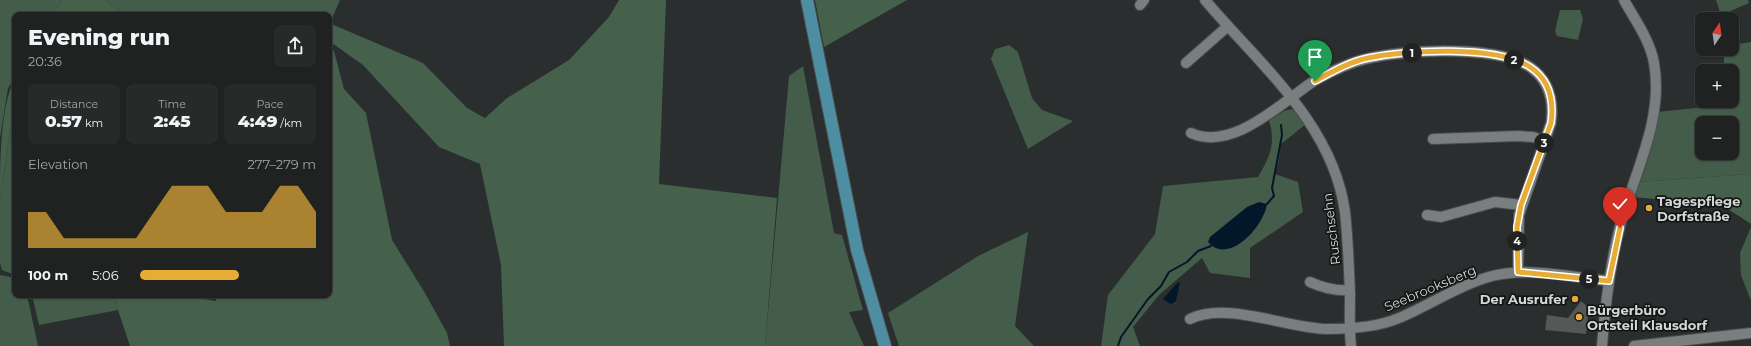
<!DOCTYPE html>
<meta charset="utf-8">
<style>
:root{--surface:#202222;--page:#282a2a;--text:#f1f3f6;--muted:#a2a4a5;--line:#3d3f40;--accent:#e6ac36}
body{margin:0;font-family:Montserrat,sans-serif;background:var(--page);color:var(--text);height:100vh;display:flex;flex-direction:column;font-size:15px;white-space:nowrap}
*{box-sizing:border-box;margin:0}
p{font-size:13px;color:var(--muted)}
.icon{flex:none;width:22px;height:22px;fill:none;stroke:currentColor;stroke-width:2;stroke-linecap:round;stroke-linejoin:round}
.map{position:relative;flex:1;overflow:hidden}
.drawer{position:absolute;left:12px;top:12px;width:320px;height:286px;display:flex;flex-direction:column;background:var(--surface);border-radius:8px;box-shadow:0 1px 3px #0004,0 0 0 1px var(--line)}
.drawer>*{flex:none}
.needle{width:26px;rotate:13deg}
.controls{position:absolute;left:1695px;top:12px;display:grid;gap:8px}
.controls a{display:grid;place-items:center;width:44px;height:44px;border-radius:8px;background:var(--surface);box-shadow:0 1px 3px #0004,0 0 0 1px var(--line);font-size:20px}
.pin{position:absolute;display:grid;place-items:center;width:34px;height:34px;color:#fff;margin:-41px -17px;border-radius:50% 50% 50% 0;rotate:-45deg;box-shadow:0 0 4px #0007}
.pin .icon{rotate:45deg}
.km{position:absolute;width:20px;height:20px;margin:-10px;border-radius:50%;background:#222;color:#fff;font-size:11px;line-height:20px;text-align:center}
.round{display:grid;place-items:center;flex:none;width:42px;height:42px;border-radius:8px;background:var(--page)}
.summary{display:flex;align-items:center;justify-content:space-between;height:68px;padding:0 16px}
h1{font-size:22px;font-weight:800;line-height:30px}
.metrics{display:grid;grid-template-columns:repeat(3,1fr);gap:6px;height:68px;padding:4px 16px}
.metrics div{display:grid;align-content:center;border-radius:8px;background:var(--page);text-align:center}
.metrics b{font-size:17px;font-weight:800}
.metrics small{font-size:11px;font-weight:400}
.metrics p{font-size:11px}
.chart{height:112px;padding:8px 16px}
.chart p{display:flex;justify-content:space-between}
.chart svg{width:100%;height:72px;margin-top:4px;fill:var(--accent);opacity:.7}
ul{padding:0 16px;list-style:none;font-size:13px}
li{display:grid;grid-template-columns:64px 48px 1fr;align-items:center;height:30px}
li i{height:10px;border-radius:5px;background:var(--accent)}
.map>svg:first-child{display:block}
.green{fill:#435d4a;fill-rule:evenodd}
.forest{fill:#45614c}
.water{fill:#02172a}
.lines{fill:none;stroke-linecap:round;stroke-linejoin:round}
.stream{stroke:#02172a;stroke-width:2}
.building{fill:#545857}
.minor-casing{stroke:#494c4c;stroke-width:12}
.major-casing{stroke:#494c4c;stroke-width:14}
.minor{stroke:#797e7e;stroke-width:10}
.major{stroke:#4d8ea2;stroke-width:12}
.route-casing{stroke:#fff;stroke-width:8}
.route{stroke:#e6ac36;stroke-width:5}
.poi-dot{fill:#e6ac36;stroke:#141616;stroke-width:1.5}
.labels{text-anchor:middle;dominant-baseline:central;stroke-width:3.5;stroke-linejoin:round;paint-order:stroke}
.poi-label{font-size:13px;font-weight:bold;fill:#d4d7d7;stroke:#141616;text-anchor:start}
.street-label{font-size:13px;fill:#d4d7d7;stroke:#141616}
</style>
<div class="map">
<svg width="1751" height="346" viewBox="0 0 1751 346">
<rect width="100%" height="100%" fill="#2a2e2e"/>
<path class="green" d="M0,0H62L53,15H15V78L8,88L0,138Z
M105,0H340L330,23L329,15H128L120,12Z
M1716,0H1748L1749,3L1721,15Z
M1560,10H1580L1583,19L1578,40L1557,36L1555,31Z
M1751,42V174L1638,182L1657,112L1725,105V101H1732V71H1724V49H1732V45ZM1702,123H1732V153H1702Z
M1009,45L1018,52L1032,98L1042,110L1073,121L1028,149L991,59L995,49Z
M803,66L834,233L842,235L863,310L849,312L864,346H765L789,76Z
M1291,109L1298,113L1306,124L1281,144L1279,159L1275,174L1298,182L1303,212L1250,248V278L1210,273L1202,258L1159,295L1133,327L1140,346H1101L1108,295L1155,234L1163,186L1258,177C1270,156 1276,145 1269,120L1284,111Z
M15,122V275L2,270L0,263V198L11,125Z
M1751,227V301L1741,275L1740,253Z
M1028,232L1015,326L1034,346H899L888,313L978,256Z
M0,275L15,278V295H27L38,346H0Z
M32,295H115L118,310L39,325Z"/>
<path class="forest" d="M62,0H105L120,12L128,15H53Z
M619,0H666L659,184L777,198L765,346H504L501,265L480,164L439,147L363,65L329,41V23L423,63L467,108L485,118L507,98L569,60L609,17Z
M815,0H907L824,47Z
M329,48L334,51L344,89L366,113L392,240L425,293L447,333L450,346H130L118,310L115,295H180L216,301V295H329Z
M15,78V122L11,125L0,198C0,163 0,107 15,78Z
M1751,174V224L1722,205L1633,197L1638,182Z"/>
<path class="water" d="M1259,202L1267,204C1264,226 1229,266 1208,242L1210,237L1247,207Z
M1180,282L1176,301L1171,304L1163,299L1177,283Z"/>
<g class="lines">
<path class="stream" d="M1267,204L1274,196L1272,188L1282,135L1281,125
M1118,346L1121,337L1148,299L1161,286L1169,272L1187,262L1198,251L1211,246"/>
</g>
<path class="building" d="M1581,301L1589,308L1586,334L1545,330L1547,315L1568,318Z"/>
<g class="lines">
<defs>
<path id="minor" d="M1205,0C1260,65 1333,124 1345,212C1348,240 1349,267 1350,294C1350,312 1349,329 1351,346
M1140,5L1144,0
M1186,63L1228,26
M1191,133C1233,152 1282,102 1314,81C1326,74 1341,67 1355,62C1394,49 1496,44 1530,67C1550,81 1554,101 1551,123L1519,215L1518,272
M1433,139L1518,136L1533,137L1544,141
M1427,215L1441,217L1495,202L1521,205
M1310,282C1323,288 1335,291 1349,290
M1190,319C1227,301 1286,328 1327,329C1349,329 1378,327 1399,318C1430,305 1459,285 1492,276C1530,267 1571,277 1609,281
M1602,346C1605,306 1610,265 1620,226C1634,173 1664,120 1654,63C1650,40 1635,20 1624,0
M1634,346L1751,333"/>
<path id="major" d="M807,0L857,250L885,346"/>
</defs>
<use href="#minor" class="minor-casing"/>
<use href="#major" class="major-casing"/>
<use href="#minor" class="minor"/>
<use href="#major" class="major"/>
</g>
<g class="lines">
<defs>
<path id="route" d="M1315,81C1332,72 1349,62 1368,58C1407,50 1497,45 1530,67C1550,80 1554,101 1551,123L1521,205L1517,227L1518,272L1609,281L1620,228"/>
</defs>
<use href="#route" class="route-casing"/>
<use href="#route" class="route"/>
</g>
<g class="poi-dot">
<circle cx="1649" cy="208" r="4"/>
<circle cx="1575" cy="299" r="4"/>
<circle cx="1579" cy="317" r="4"/>
</g>
<g class="labels">
<g class="poi-label">
<text x="1657" y="201">Tagespflege<tspan x="1657" dy="15">Dorfstraße</tspan></text>
<text x="1567" y="299" text-anchor="end">Der Ausrufer</text>
<text x="1587" y="310">Bürgerbüro<tspan x="1587" dy="15">Ortsteil Klausdorf</tspan></text>
</g>
<g class="street-label">
<text transform="translate(1331 229) rotate(-97)">Ruschsehn</text>
<text transform="translate(1430 288) rotate(-23)">Seebrooksberg</text>
</g>
</g>
</svg>
<div class="controls">
<a><svg class="needle" viewBox="-14 -14 28 28"><path d="M0-13l5 13h-10z" fill="#e53935"/><path d="M0 13l5-13h-10z" fill="#a2a4a5"/></svg></a>
<a>+</a>
<a>−</a>
</div>
<div class="pin" style="left:1315px;top:81px;background:#1e9e55"><svg class="icon" aria-label="arrive" viewBox="0 0 24 24"><path d="M6 21V4h12l-3 4 3 4H6"/></svg></div>
<div class="pin" style="left:1620px;top:228px;background:#d93025"><svg class="icon" aria-label="check" viewBox="0 0 24 24"><path d="M5 12l5 5 9-10"/></svg></div>
<b class="km" style="left:1412px;top:53px">1</b>
<b class="km" style="left:1514px;top:60px">2</b>
<b class="km" style="left:1544px;top:143px">3</b>
<b class="km" style="left:1517px;top:241px">4</b>
<b class="km" style="left:1589px;top:279px">5</b>
<section class="drawer">
<div class="summary"><div><h1>Evening run</h1><p>20:36</p></div><a class="round"><svg class="icon" aria-label="share" viewBox="0 0 24 24"><path d="M12 15V3M7 8l5-5 5 5M5 13v7h14v-7"/></svg></a></div>
<div class="metrics">
<div><p>Distance</p><b>0.57<small> km</small></b></div>
<div><p>Time</p><b>2:45</b></div>
<div><p>Pace</p><b>4:49<small> /km</small></b></div>
</div>
<div class="chart"><p><span>Elevation</span>277–279 m</p>
<svg viewBox="0 0 160 44" preserveAspectRatio="none"><path d="M0 44V22L10 22L20 38L30 38L40 38L50 38L60 38L70 22L80 6L90 6L100 6L110 22L120 22L130 22L140 6L150 6L160 22V44z"/></svg>
</div>
<ul>
<li><b>100 m</b>5:06<i style="width:56%"></i></li>
</ul>
</section>
</div>
